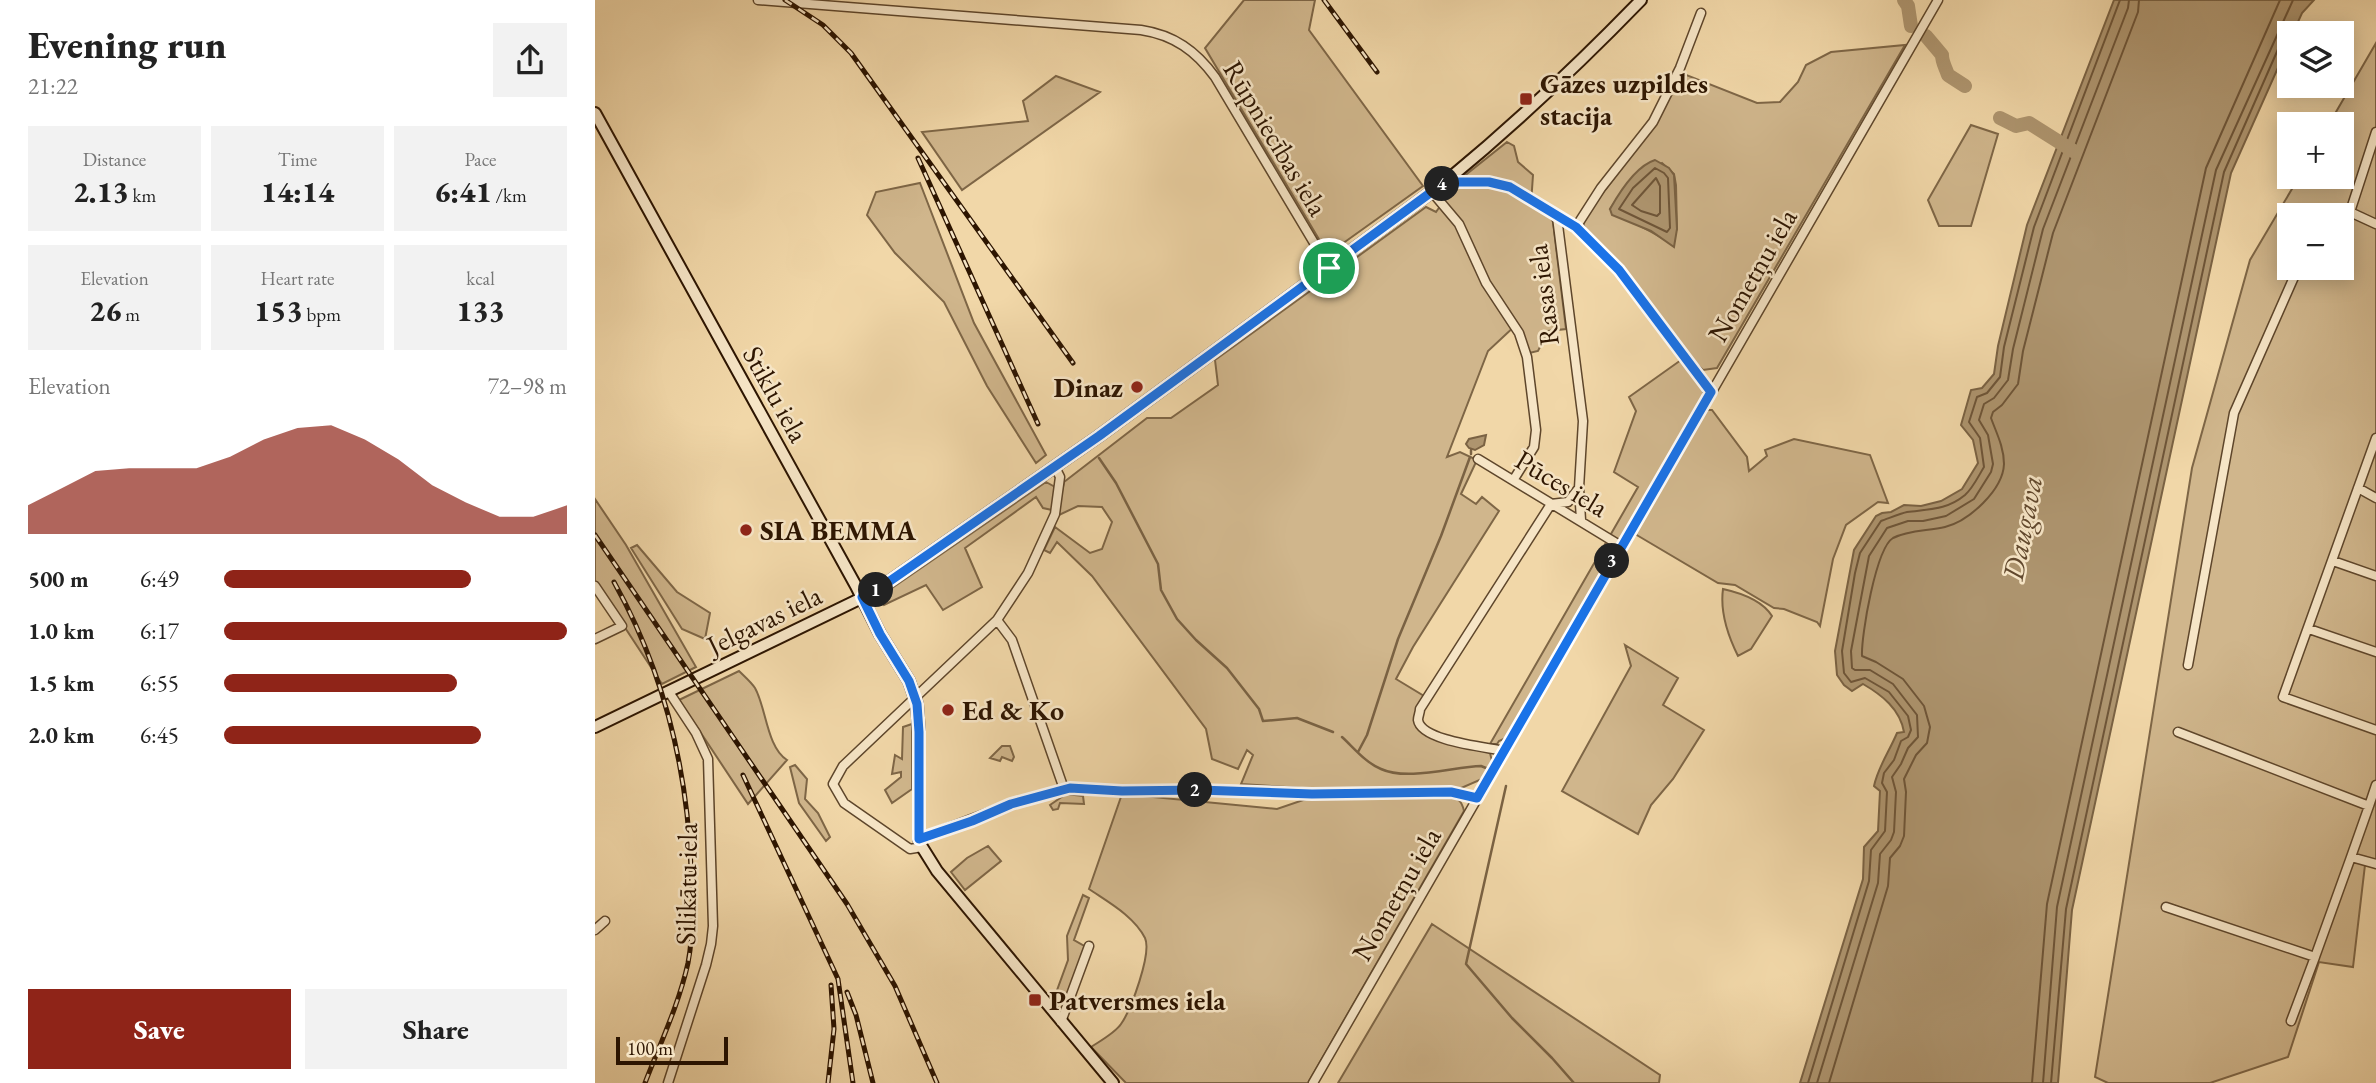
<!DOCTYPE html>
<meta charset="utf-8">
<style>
:root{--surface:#fff;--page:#f2f2f2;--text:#222;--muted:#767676;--accent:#8f2418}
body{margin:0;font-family:"EB Garamond",serif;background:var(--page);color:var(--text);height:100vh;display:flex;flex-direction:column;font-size:26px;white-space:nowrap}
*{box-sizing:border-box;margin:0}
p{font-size:23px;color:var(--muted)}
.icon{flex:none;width:38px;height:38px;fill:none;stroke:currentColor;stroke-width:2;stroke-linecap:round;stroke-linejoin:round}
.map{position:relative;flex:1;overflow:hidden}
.side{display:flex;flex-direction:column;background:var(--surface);width:595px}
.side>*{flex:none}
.fabs{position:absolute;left:1682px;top:21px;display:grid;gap:14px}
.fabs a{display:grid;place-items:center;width:77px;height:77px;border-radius:0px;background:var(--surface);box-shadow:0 4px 18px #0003;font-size:35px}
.scale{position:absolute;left:21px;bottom:18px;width:112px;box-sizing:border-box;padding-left:7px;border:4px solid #2d1501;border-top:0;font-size:19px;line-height:24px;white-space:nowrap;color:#2d1501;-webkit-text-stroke:5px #f6e5c6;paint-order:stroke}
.pin{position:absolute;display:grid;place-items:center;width:60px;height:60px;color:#fff;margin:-30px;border:4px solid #fff;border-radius:50%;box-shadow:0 2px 7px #0007}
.km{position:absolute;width:35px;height:35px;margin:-18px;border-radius:50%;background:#222;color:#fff;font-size:19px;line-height:35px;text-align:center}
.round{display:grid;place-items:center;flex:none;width:74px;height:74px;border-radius:0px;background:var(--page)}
.summary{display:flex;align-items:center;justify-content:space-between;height:119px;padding:0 28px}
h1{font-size:38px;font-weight:800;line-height:52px}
.figures{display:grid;grid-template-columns:repeat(3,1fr);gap:10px;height:119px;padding:7px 28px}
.figures div{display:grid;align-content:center;border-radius:0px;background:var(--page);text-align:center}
.figures b{font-size:30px;font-weight:800}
.figures small{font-size:19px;font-weight:400}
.figures p{font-size:19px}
.chart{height:196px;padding:14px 28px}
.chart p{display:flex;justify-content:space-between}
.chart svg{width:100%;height:126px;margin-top:7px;fill:var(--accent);opacity:.7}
.cta{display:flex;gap:14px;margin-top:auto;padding:14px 28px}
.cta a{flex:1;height:80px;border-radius:0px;background:var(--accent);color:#fff;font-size:28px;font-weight:800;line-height:80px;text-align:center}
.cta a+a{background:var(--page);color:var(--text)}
ul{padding:0 28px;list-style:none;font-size:23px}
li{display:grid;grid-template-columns:112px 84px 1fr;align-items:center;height:52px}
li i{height:18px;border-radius:9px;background:var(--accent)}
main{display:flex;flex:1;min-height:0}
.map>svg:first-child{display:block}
.green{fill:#d0b68c;stroke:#7e6646;stroke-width:2;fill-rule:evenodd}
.water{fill:#ae956f;stroke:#7a6243;stroke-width:2}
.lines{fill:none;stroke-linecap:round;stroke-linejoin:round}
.shore{stroke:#6e5538;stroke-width:2}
.stream{stroke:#7a6243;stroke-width:2.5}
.river{stroke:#ae956f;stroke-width:14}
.street-casing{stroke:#5e462b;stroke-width:11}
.secondary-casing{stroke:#2d1501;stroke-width:14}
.street{stroke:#f6e5c6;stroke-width:8}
.secondary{stroke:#f6e5c6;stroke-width:10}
.rail-casing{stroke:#2d1501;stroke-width:5}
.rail{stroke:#f6e5c6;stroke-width:2.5;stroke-dasharray:8;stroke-linecap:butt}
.route-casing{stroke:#fff;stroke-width:14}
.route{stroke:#1a73e8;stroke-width:9}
.poi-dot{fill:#8f2418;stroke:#f6e5c6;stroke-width:2.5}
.labels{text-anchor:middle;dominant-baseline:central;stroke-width:5;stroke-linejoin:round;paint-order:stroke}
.poi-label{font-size:28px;font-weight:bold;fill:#2d1501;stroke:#f6e5c6;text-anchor:start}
.street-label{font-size:28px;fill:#2d1501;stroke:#f6e5c6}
.water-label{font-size:30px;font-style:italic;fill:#61482d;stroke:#f6e5c6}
</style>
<main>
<section class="side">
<div class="summary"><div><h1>Evening run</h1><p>21:22</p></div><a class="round"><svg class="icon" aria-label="share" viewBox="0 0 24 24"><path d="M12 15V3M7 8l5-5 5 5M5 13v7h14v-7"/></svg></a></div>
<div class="figures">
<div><p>Distance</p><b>2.13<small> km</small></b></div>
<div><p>Time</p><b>14:14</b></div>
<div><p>Pace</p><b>6:41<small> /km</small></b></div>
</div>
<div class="figures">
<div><p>Elevation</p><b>26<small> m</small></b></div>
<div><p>Heart rate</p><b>153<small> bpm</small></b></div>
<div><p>kcal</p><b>133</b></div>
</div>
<div class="chart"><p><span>Elevation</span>72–98 m</p>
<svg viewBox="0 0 160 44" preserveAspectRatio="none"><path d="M0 44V34L10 28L20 22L30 21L40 21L50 21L60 17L70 11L80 7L90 6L100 11L110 18L120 27L130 33L140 38L150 38L160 34V44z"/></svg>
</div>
<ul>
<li><b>500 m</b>6:49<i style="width:72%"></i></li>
<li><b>1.0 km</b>6:17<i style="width:100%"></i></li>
<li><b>1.5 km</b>6:55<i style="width:68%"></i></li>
<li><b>2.0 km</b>6:45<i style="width:75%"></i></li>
</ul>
<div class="cta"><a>Save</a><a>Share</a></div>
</section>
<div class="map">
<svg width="1781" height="1083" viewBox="0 0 1781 1083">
<rect width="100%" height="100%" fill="#f1d7a8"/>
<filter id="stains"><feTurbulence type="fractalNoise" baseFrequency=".00286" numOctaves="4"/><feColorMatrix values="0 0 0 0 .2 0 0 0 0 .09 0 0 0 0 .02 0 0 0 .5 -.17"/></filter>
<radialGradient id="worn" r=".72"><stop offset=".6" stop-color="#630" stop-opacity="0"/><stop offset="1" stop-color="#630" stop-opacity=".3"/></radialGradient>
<path class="green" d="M649,0H720L714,30L828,186L740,249L728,246L610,48Z
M1781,43V867L1770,865L1758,967L1724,962L1693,1057L1615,1083H1513L1500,1077L1597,468L1655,260L1704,177H1746V124H1734ZM1694,215H1746V268H1694Z
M1310,45L1122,368L1108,370L1092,355L992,233L987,221L1057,127L1083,78L1089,74L1162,103L1185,102L1203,82L1211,65L1236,52ZM1067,163L1079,174L1081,185L1082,229L1075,243C1056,230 1035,222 1015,209L1033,183Z
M461,76L505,92L367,190L327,132L433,121L428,101Z
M1376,125L1403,134L1376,226H1344L1333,200Z
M912,142L919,146L923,162L938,175L936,204L954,215L958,222L971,329L953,331L943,351L934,353L922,324L893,351L852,457L865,452L882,460L866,494L881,504L887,497L904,511L818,647L801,679L829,696L824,729L889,749L895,753L897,761L887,779L864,789L707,788L646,784L658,755L652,750L643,769L617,759L611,729L497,576L462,542L455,553L449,550L460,527L495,553L507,549L517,522L507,507L483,506L462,516L469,482L552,418H576L623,385L620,360L831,207L841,212L863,181Z
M325,183L379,323L451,455L441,463L392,386L349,302L300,253L272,215L281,192Z
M1086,360L1108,387V396L911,738L904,741L902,744H895L1043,487L1019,472L1041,411L1034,397Z
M1110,410H1117L1152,457L1154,471L1172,456L1170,450L1199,439L1275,455L1293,503L1283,502L1251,525L1238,559L1225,626L1222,622L1189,609L1179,608L1140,585L1123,583L1040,534Z
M451,482L460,487L457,510L448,508L441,497L370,548L387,587L348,610L331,585L289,605L284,597Z
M0,499L31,545L101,667L67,684L0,582Z
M42,545L82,592L115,613L110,639L87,629L36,548Z
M1128,589C1146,593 1167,600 1177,616L1156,649L1143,656C1133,636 1125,611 1128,589Z
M1030,645L1083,678L1068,705L1109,730L1078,779L1056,805L1043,834L967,791L1036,666Z
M144,671C149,676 156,682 160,688C171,707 172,748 192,760L153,804L84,700Z
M317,724V789L297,803L290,790L306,777V772L297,774L300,755L307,759L308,727Z
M407,746H415L419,757L417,761L407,757L405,761L395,758Z
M200,765L212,779L210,799L223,813L235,837L231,841L204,803L195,767Z
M471,794L488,796L489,804L465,803L463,809L458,810L455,805Z
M527,794L682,809L717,797L852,794C862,797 867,801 869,811L713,1083H531L496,1047C505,1041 520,1033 526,1024C536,1010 557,953 550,938C539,916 513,902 494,889Z
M393,846L406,861L370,890L356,872L372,858Z
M488,895L494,898L479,940L491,947L470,1002L461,993L473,960L472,936Z
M837,924L1065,1075L1064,1083H743Z"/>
<path class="water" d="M1519,0H1719L1707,13L1698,33H1694V43L1636,173L1477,910L1463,1083H1205L1268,879L1269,847L1283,831L1285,791L1279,786C1283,767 1294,752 1302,733L1309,732C1305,709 1287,695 1268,684L1257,691L1249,685L1242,675L1240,651L1259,550L1281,516L1287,513L1296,512L1309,505L1326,506L1346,501L1367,489L1383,463L1378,440L1366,425L1376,390L1387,388L1399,374L1403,346L1432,225Z
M1060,160L1074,168L1079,175L1082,229L1079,247L1056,231L1017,215L1015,209C1024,193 1041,166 1060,160Z
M891,435L889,445L880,450L874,448L871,444L874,439Z"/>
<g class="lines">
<path class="shore" d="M1060,168L1069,173L1073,178L1075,228L1072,232L1024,209L1038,188Z
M1061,178L1065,186V213L1062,216L1046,211L1037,205Z
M1213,1083L1274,881L1276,850L1290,831L1292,792L1287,783L1289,773L1299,760L1306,741L1313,737L1316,730L1313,716L1294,692L1270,678L1256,682L1249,673L1247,651L1260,573L1265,553L1286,521C1292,519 1307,513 1312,512C1334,509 1352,510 1370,495C1378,488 1384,475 1389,467L1385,438L1374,422L1382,397L1392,393L1405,377L1409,347L1439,227L1525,0
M1222,1083L1283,883L1285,854L1296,840L1299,832L1301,792L1297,777L1306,764L1313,748L1323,737L1322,715L1298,684L1275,670H1260L1257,668L1256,651L1274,556L1292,528L1313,521H1328L1351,516L1379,499L1396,472L1398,464L1393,435L1384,420L1389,404L1399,398L1413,380L1418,349L1448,229L1533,8L1534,0
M1234,1083L1293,886L1295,858L1305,846L1309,836L1311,792L1309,779L1321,755L1332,743L1335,727L1329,706L1308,679L1281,662L1267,656C1266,636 1281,548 1298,538C1313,530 1333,531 1350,527C1374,521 1408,490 1409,464C1409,447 1401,432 1396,418L1398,412L1407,405L1423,384L1428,351L1458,233L1543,12L1544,0
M1437,1083L1452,904L1611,168L1685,0
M1448,1083L1462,907L1621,170L1698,0
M1456,1083L1471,909L1629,172L1684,47L1694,42"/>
<path class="stream" d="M876,454V450
M504,458L521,483L563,564L566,590L582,619L601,640L632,668L664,709L668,721L702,718L738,732
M747,737C759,748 771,763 786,769C812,781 858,767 886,766L891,768
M763,752L772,735L803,639L846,536L875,457
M911,786L871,964L917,1018L957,1058L979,1083"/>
<path class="river" d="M1309,0L1313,6L1316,26
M1331,36L1347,55C1347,63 1351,68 1353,75L1370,86
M1405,118L1421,126L1434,123L1480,152"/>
<defs>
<path id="street" d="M163,0L546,30C579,35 601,51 620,77L734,268
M850,182H894L915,187L981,227L1024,270L1116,392
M837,192L864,224L891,283L924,333L932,357L941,430L939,447L919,479
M1755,212L1781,224
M1726,215L1727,213L1755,212L1781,132
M962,217L988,421L984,488
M981,227L1006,188L1058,122L1085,68L1106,13
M1781,438L1688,697L1781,730
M883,459L1026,546
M1763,488L1781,498
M956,504L973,502L984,488L986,520
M1738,561L1781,576
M0,586L27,626L0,639
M402,620L417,640L469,789
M1714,629L1781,652
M1593,665L1639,413L1703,268
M1583,732L1774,806L1756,857
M909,751C891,747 826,741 823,720C823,716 825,713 825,709L956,504
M1774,806L1781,785
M324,839L416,804L475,788L527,791L604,790L717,794L856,792L882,798
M327,847L315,849L249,803L238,784L248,766L402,620L433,573L460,514L465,477L460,467
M1571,907L1720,957L1756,857L1781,864
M0,930L10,921
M1696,1021L1720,957
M466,1022L494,946
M73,1083L111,965L116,944L118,926L113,759L101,733L74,692
M718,1083L1343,0"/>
<path id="secondary" d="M0,113L261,586L285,634L314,681L322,704L324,732V839L327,847L342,871L518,1083
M0,727L279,592L504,436L850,182C919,125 984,64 1046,0"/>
</defs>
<use href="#street" class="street-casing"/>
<use href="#secondary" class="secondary-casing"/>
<use href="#street" class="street"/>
<use href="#secondary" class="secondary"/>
<defs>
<path id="rail" d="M190,0L228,25L256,53L478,363
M729,0L782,72
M323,158L443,424
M0,535L252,904L300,986L342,1083
M19,582C68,670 92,767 96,867C98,899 99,932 93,963C84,1004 65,1044 50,1083
M148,775L243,979L258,1083
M252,992L261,1015L278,1083
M233,1083L239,1029L236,985"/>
</defs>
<use href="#rail" class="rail-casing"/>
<use href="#rail" class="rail"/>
</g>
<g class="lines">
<defs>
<path id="route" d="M850,182H894L915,187L981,227L1024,270L1116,392L882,798L856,792L717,794L604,790L527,791L475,788L416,804L377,821L324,839V732L322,704L314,681L285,634L267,597L279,592L504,436Z"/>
</defs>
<use href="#route" class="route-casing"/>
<use href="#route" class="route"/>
</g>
<g class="poi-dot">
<rect x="924" y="92" width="14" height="14" rx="3.5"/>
<circle cx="542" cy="387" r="7"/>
<circle cx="151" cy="530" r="7"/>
<circle cx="353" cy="710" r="7"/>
<rect x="433" y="993" width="14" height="14" rx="3.5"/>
</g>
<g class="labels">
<g class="poi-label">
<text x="945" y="83">Gāzes uzpildes<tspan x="945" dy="32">stacija</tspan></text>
<text x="528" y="387" text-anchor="end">Dinaz</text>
<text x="165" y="530">SIA BEMMA</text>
<text x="367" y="710">Ed &amp; Ko</text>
<text x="454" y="1000">Patversmes iela</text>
</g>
<g class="street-label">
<text transform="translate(681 138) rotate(59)">Rūpniecības iela</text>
<text transform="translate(1157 275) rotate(-60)">Nometņu iela</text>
<text transform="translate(948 295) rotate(-97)">Rasas iela</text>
<text transform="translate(181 394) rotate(61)">Stiklu iela</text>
<text transform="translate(967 483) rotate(31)">Pūces iela</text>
<text transform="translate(169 620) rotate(-26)">Jelgavas iela</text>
<text transform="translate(91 884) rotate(-89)">Silikātu iela</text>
<text transform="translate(801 894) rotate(-60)">Nometņu iela</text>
</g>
<g class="water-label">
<text transform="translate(1427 528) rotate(-79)">Daugava</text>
</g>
</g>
<rect width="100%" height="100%" filter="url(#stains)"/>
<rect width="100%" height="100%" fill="url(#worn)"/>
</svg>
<div class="fabs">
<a><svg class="icon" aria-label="layers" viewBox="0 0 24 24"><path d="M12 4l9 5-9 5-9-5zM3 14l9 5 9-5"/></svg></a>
<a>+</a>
<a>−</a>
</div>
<div class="scale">100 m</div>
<div class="pin" style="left:734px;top:268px;background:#1e9e55"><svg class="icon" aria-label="arrive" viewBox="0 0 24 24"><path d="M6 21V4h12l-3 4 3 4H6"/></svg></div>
<b class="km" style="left:281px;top:590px">1</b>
<b class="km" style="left:600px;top:790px">2</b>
<b class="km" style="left:1017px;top:561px">3</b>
<b class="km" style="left:847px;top:184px">4</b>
</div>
</main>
